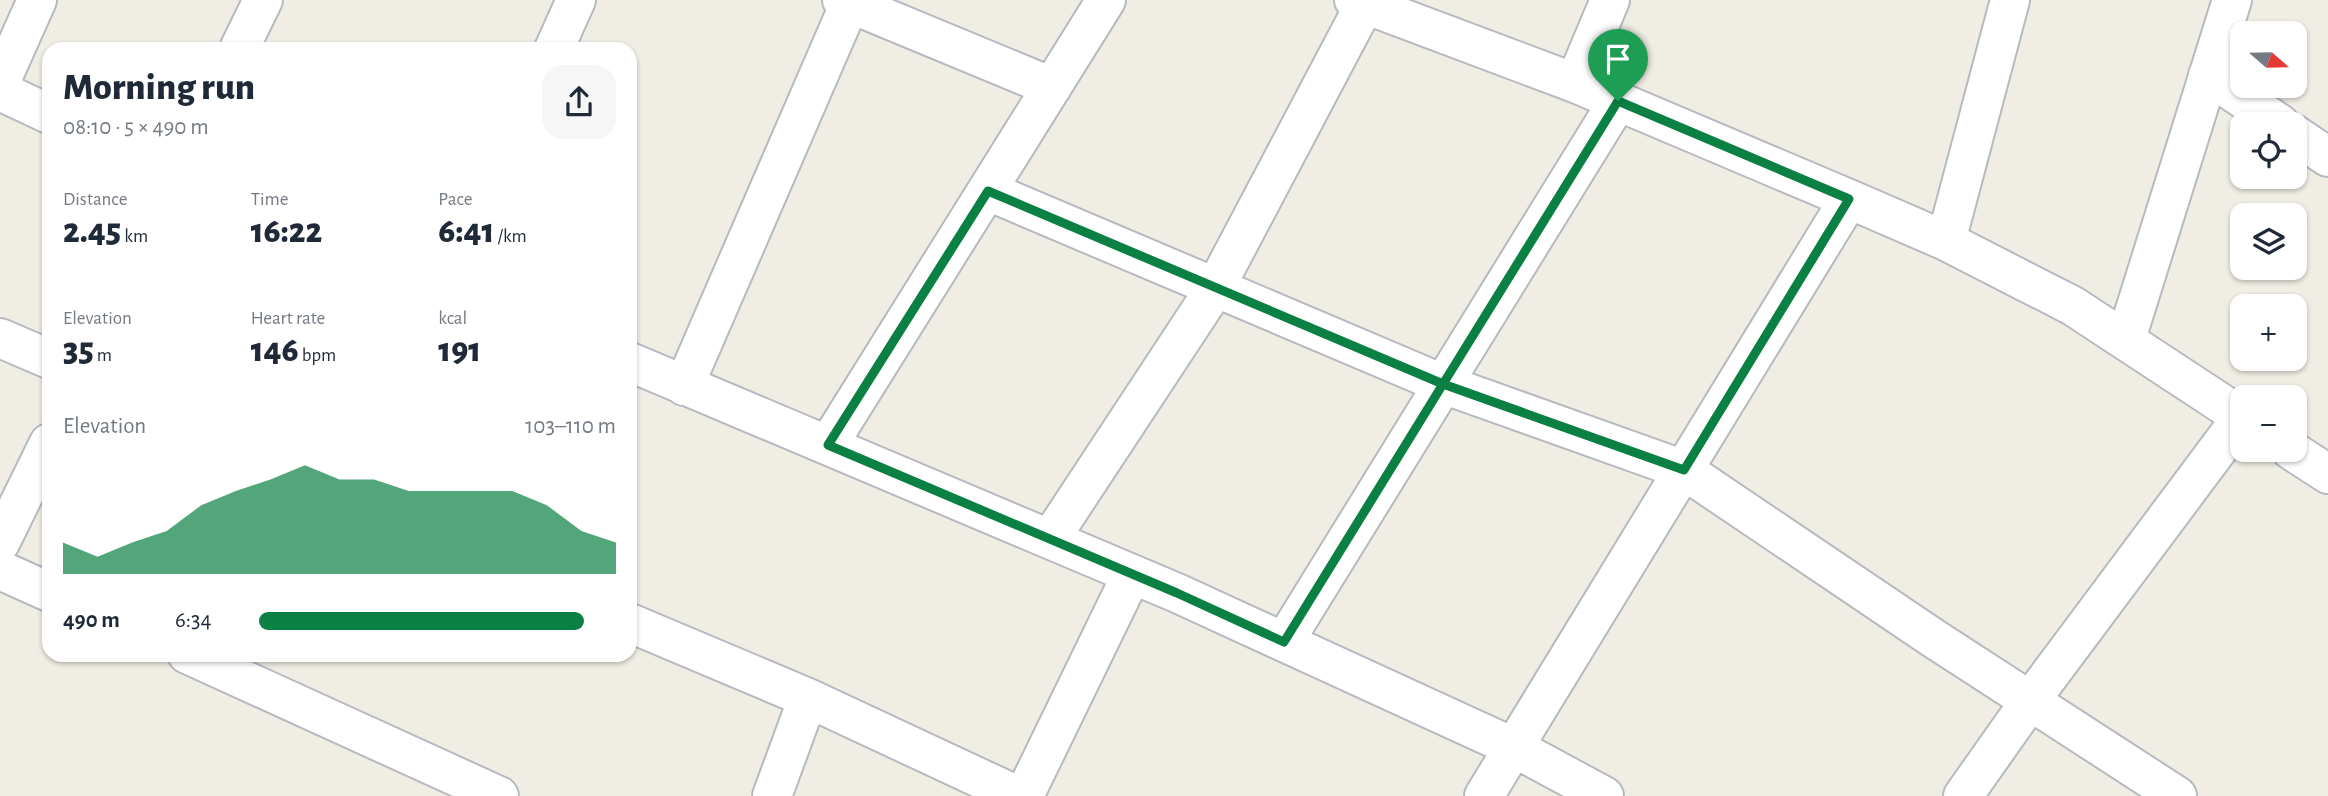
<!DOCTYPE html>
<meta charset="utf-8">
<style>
:root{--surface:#fff;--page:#f6f6f7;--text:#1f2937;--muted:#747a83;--accent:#0b8043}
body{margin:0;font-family:"Alegreya Sans",sans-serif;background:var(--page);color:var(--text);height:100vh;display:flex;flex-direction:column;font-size:26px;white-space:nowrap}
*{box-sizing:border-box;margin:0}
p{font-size:23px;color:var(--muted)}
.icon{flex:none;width:38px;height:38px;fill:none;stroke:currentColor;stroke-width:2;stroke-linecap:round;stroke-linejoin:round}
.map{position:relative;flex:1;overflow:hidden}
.drawer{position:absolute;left:42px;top:42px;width:595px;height:620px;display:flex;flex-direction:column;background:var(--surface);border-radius:21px;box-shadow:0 2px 5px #0004}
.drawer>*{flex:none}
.needle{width:46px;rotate:110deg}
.fabs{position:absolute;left:2230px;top:21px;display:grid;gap:14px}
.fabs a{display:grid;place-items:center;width:77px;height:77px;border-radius:14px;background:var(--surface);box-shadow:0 2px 5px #0004;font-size:35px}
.pin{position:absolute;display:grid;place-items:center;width:60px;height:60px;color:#fff;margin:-72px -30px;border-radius:50% 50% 50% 0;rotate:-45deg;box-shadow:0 0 7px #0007}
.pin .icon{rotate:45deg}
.round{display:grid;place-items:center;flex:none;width:74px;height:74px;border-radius:21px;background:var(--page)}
.overview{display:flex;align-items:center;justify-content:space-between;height:119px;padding:0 21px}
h1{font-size:38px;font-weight:800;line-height:52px}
.stats{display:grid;grid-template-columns:repeat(3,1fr);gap:10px;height:119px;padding:7px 21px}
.stats div{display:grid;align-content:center}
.stats b{font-size:35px;font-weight:800}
.stats small{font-size:19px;font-weight:400}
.stats p{font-size:19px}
.chart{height:196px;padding:14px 21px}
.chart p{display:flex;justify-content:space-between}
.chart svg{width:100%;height:126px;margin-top:7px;fill:var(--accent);opacity:.7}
ul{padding:0 21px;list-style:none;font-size:23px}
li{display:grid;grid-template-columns:112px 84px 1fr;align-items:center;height:52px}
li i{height:18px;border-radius:9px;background:var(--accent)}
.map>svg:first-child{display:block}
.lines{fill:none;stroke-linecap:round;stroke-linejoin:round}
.street-casing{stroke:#b6babf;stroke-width:42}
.street{stroke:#fff;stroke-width:38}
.route-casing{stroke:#fff;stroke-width:14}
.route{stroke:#0b8043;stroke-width:9}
</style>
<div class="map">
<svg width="2328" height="796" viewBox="0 0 2328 796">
<rect width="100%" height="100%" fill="#f0ede4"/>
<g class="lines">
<defs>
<path id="street" d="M842,0L1052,87
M1354,0L1575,83L1849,199L1484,796
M239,49L263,0
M554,49L576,0
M2208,75L2280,124
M0,83L37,0
M1575,83L1610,0
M0,91L49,114
M2294,134L2328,157
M988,191L1443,384L1684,470L1933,638L2177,796
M1849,199L1946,241L2010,0
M1946,241L2073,306L2242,417L2030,701L1963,796
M0,338L49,359
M2126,339L2232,0
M630,362L1177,593L1513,747L1604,796
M684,386L850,3
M828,445L1106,0
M2291,450L2328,474
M1050,539L1214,290L1365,4
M0,543L49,443
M0,570L49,592
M630,623L808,698L1018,796
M1284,642L1618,101
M187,654L499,796
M772,796L808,698
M1024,796L1132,574"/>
</defs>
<use href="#street" class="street-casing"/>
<use href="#street" class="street"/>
</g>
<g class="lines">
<defs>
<path id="route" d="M1618,101L1443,384L988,191L828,445L1177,593L1284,642L1443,384L1684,470L1849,199L1618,101"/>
</defs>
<use href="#route" class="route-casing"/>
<use href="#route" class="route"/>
</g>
</svg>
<div class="fabs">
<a><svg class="needle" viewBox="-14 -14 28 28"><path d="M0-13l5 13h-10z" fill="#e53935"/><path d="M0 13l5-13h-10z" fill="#747a83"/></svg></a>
<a><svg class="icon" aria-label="locate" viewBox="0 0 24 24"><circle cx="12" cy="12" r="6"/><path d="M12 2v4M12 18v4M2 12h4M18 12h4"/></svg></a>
<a><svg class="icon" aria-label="layers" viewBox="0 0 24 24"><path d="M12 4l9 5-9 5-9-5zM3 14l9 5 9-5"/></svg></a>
<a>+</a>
<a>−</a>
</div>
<div class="pin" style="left:1618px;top:101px;background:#1e9e55"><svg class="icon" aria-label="arrive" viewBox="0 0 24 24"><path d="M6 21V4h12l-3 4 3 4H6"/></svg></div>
<section class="drawer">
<div class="overview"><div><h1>Morning run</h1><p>08:10 · 5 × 490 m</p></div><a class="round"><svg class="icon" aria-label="share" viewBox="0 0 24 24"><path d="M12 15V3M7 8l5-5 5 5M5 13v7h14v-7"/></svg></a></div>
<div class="stats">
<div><p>Distance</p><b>2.45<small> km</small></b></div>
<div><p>Time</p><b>16:22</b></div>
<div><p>Pace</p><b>6:41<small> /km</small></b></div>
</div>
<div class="stats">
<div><p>Elevation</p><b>35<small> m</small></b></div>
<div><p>Heart rate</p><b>146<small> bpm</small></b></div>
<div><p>kcal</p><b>191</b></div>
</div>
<div class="chart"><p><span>Elevation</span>103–110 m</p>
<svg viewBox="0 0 160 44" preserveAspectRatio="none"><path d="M0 44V33L10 38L20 33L30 29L40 20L50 15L60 11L70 6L80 11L90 11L100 15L110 15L120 15L130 15L140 20L150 29L160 33V44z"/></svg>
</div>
<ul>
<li><b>490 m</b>6:34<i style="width:91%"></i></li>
</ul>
</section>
</div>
